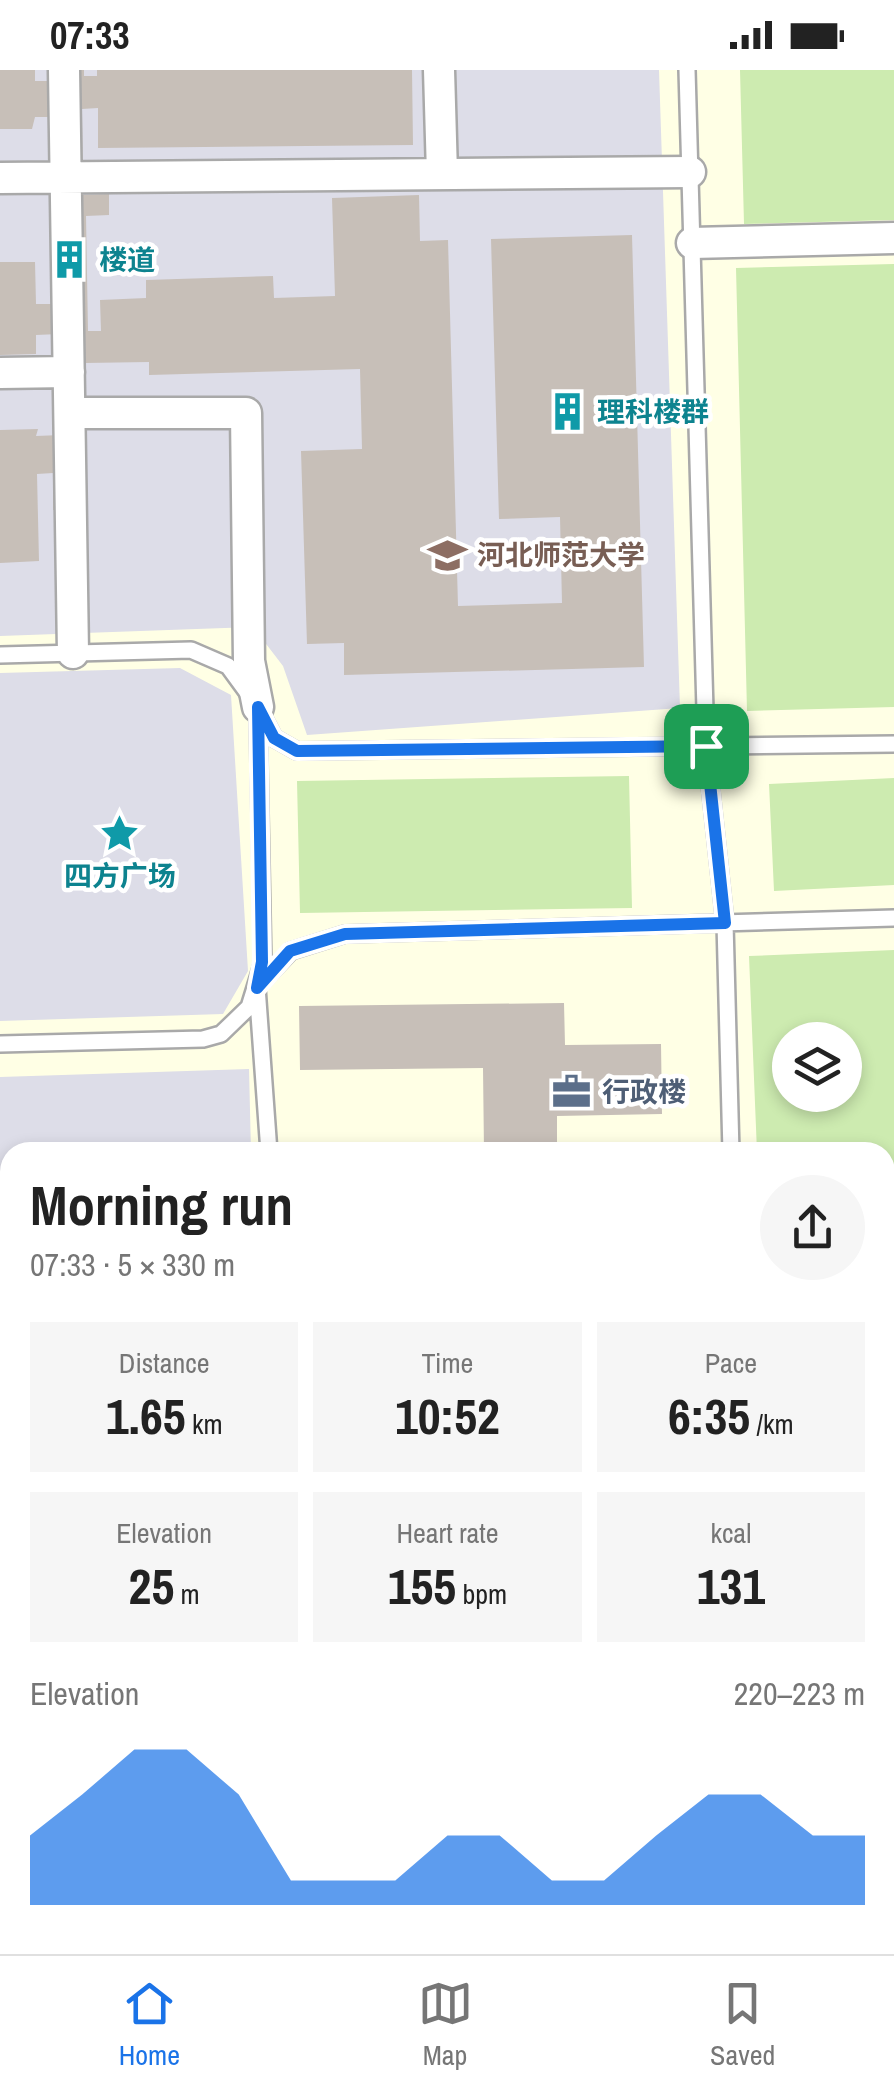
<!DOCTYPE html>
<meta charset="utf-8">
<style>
:root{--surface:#fff;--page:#f6f6f6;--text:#222;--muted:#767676;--line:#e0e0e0;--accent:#1a73e8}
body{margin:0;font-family:"Archivo Narrow","Noto Sans SC",sans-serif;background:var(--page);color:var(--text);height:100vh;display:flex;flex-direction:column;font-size:38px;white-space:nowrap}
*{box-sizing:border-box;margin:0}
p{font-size:32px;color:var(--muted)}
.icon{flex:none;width:55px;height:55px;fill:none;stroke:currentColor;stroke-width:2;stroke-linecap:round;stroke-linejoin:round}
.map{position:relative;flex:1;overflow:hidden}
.sheet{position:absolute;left:0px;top:1072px;width:895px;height:812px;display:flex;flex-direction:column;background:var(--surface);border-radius:30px 30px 0 0;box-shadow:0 5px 15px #0003}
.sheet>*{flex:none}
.controls{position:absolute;left:772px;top:952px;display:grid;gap:20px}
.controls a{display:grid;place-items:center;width:90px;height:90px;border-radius:50%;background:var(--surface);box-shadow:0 5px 15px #0003;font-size:50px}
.pin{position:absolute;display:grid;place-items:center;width:85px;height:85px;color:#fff;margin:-42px;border-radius:20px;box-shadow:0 5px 15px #0006}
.round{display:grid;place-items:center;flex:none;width:105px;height:105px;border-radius:52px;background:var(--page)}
.headline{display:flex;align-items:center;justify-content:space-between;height:170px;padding:0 30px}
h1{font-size:55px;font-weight:700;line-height:75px}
.stats{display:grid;grid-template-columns:repeat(3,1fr);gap:15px;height:170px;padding:10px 30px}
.stats div{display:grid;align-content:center;border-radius:0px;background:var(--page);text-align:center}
.stats b{font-size:50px;font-weight:700}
.stats small{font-size:28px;font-weight:400}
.stats p{font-size:28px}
.chart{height:280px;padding:20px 30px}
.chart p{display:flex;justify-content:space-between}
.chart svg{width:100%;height:180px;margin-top:10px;fill:var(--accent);opacity:.7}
.status{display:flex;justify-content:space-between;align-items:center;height:70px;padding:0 50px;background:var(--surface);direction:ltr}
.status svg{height:28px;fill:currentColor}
.dock{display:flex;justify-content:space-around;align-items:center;height:140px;border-top:2px solid var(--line);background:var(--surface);font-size:28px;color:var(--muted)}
.dock a{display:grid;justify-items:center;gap:5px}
.dock .selected{color:var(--accent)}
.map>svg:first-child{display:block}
.education{fill:#ffffe5;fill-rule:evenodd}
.construction{fill:#c7c7b4}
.grass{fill:#cdebb0;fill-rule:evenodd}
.plaza{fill:#dddde8}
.building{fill:#c7bfb8}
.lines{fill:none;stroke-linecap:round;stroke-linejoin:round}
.lane-casing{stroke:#a9a9a9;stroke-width:20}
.street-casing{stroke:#a9a9a9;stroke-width:35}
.lane{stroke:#fff;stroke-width:15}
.street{stroke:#fff;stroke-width:30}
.route-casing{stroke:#fff;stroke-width:20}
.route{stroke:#1a73e8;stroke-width:12}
.labels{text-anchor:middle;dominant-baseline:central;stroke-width:9;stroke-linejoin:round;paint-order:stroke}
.culture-label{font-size:28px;font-weight:bold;fill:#0d838f;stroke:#fff;text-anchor:start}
.education-label{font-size:28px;font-weight:bold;fill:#785e54;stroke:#fff;text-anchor:start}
.service-label{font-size:28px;font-weight:bold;fill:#4e5e75;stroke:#fff;text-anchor:start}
</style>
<div class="status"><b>07:33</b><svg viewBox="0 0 49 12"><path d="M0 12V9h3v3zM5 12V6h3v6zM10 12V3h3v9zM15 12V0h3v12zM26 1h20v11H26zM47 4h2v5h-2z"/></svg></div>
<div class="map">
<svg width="894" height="1884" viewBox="0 0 894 1884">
<rect width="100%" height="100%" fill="#f2efe9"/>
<path class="education" d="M0,0H894V1884H0ZM790,970H845V1025H790ZM10,1082H885V1875H10Z"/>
<path class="construction" d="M885,1653H894V1884H786V1875H885Z"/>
<path class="grass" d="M740,0H894V150L744,154Z
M894,194V637L747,641L736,198Z
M629,706L632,838L300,843L297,711Z
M894,708V815L774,821L769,714Z
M894,880V1623H885V1082H757L749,886ZM790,970H845V1025H790Z"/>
<path class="plaza" d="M0,0H659L680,638L307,665L283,596L253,557L0,566Z
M180,598L231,625L248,901L223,944L0,951V603Z
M249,999L251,1082H10V1504H0V1007Z"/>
<path class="building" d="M0,0H35V11H48V0H84V6H97V0H412L413,75L98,78V38L82,39L83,125L109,124V145L86,146L88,261H101L100,230L146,228V210L273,206L274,228L335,226L332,128L419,125L420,171L448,170L458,536L562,533L560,447L499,449L491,169L632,165L644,597L344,605V573L307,574L301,381L362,379L360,299L149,305V292L85,293L87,439L53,440V403L37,404L39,491L0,493V360L38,359L36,366L61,365L59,264L36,265V284L0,285V192H35L36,234H53L50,47H35L32,59H0Z
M564,933L565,975L661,974L662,1044L557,1046V1082H484L483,998L300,1000L299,936Z
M0,1106H10V1198L0,1199Z
M0,1401H10V1497H0Z
M10,1737V1832H0V1738Z
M76,1875H125V1884H77Z
M446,1875H543V1884H446Z"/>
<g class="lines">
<defs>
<path id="lane" d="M687,0L706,676L725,853L731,1082
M0,585L191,580L228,596L258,637L274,668L297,681L894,674
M0,974L203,969L221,964L249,937L263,892L258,644
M269,1082L257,917L291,881L345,864L894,848
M0,1666H10
M752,1875L753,1884"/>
<path id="street" d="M64,0L73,583
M439,0L442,104
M0,108L690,102
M692,173L894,168
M0,303L69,302
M70,343H246L249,591L258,637
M0,1350L10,1349
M885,1638H894
M309,1875V1884"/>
</defs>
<use href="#lane" class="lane-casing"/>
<use href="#street" class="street-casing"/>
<use href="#lane" class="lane"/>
<use href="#street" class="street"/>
</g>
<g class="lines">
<defs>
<path id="route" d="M258,637L274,668L297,681L706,676L725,853L345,864L290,881L257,918L262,892Z"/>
</defs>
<use href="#route" class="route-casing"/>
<use href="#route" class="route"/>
</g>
<defs>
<symbol id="building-bare" viewBox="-9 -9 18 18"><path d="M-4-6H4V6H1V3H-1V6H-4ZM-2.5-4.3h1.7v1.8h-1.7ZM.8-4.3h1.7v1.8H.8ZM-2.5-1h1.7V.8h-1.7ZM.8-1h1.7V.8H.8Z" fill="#0f9aa8" stroke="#fff" stroke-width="2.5" paint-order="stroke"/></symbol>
<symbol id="university-bare" viewBox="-9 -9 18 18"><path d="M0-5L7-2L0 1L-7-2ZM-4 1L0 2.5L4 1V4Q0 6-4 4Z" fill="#8d6e63" stroke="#fff" stroke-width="2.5" paint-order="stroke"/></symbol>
<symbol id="sight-bare" viewBox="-9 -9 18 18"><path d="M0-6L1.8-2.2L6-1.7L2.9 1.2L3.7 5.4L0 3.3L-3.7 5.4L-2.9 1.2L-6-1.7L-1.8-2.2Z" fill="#0f9aa8" stroke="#fff" stroke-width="2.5" paint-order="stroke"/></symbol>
<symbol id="office-bare" viewBox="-9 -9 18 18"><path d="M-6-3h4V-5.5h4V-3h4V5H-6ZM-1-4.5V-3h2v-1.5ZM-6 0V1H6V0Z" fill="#5c6f8a" stroke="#fff" stroke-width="2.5" paint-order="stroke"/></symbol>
</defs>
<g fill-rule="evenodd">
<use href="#building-bare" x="42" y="162" width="55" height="55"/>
<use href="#building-bare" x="540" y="314" width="55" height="55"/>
<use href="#university-bare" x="420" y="458" width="55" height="55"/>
<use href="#sight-bare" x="92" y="736" width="55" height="55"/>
<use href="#office-bare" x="544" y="994" width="55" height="55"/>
</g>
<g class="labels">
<g class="culture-label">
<text x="99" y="190">楼道</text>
<text x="597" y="342">理科楼群</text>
<text x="120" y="806" text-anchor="middle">四方广场</text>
</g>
<g class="education-label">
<text x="477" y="485">河北师范大学</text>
</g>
<g class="service-label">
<text x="602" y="1022">行政楼</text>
</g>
</g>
</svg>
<div class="controls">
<a><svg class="icon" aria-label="layers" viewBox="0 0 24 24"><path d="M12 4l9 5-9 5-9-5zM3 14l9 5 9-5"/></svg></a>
</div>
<div class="pin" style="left:706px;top:676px;background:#1e9e55"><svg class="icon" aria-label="arrive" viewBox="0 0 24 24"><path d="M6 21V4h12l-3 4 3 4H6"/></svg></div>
<section class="sheet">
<div class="headline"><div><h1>Morning run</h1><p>07:33 · 5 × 330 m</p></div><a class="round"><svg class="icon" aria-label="share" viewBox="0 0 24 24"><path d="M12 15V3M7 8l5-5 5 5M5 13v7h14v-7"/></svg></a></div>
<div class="stats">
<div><p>Distance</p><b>1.65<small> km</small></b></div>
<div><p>Time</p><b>10:52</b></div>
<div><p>Pace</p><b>6:35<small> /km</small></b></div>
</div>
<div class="stats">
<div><p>Elevation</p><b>25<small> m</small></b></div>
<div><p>Heart rate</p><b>155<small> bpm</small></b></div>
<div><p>kcal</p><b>131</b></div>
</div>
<div class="chart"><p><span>Elevation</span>220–223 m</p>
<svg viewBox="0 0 160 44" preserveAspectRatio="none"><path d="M0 44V27L10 17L20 6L30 6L40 17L50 38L60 38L70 38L80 27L90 27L100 38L110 38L120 27L130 17L140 17L150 27L160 27V44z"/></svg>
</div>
</section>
</div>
<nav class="dock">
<a class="selected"><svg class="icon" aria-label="home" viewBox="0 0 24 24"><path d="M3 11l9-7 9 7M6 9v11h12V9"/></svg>Home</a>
<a><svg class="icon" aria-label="map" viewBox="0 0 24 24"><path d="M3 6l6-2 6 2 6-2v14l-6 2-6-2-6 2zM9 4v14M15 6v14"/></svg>Map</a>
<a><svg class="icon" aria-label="saved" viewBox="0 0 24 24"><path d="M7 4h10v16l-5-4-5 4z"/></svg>Saved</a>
</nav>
